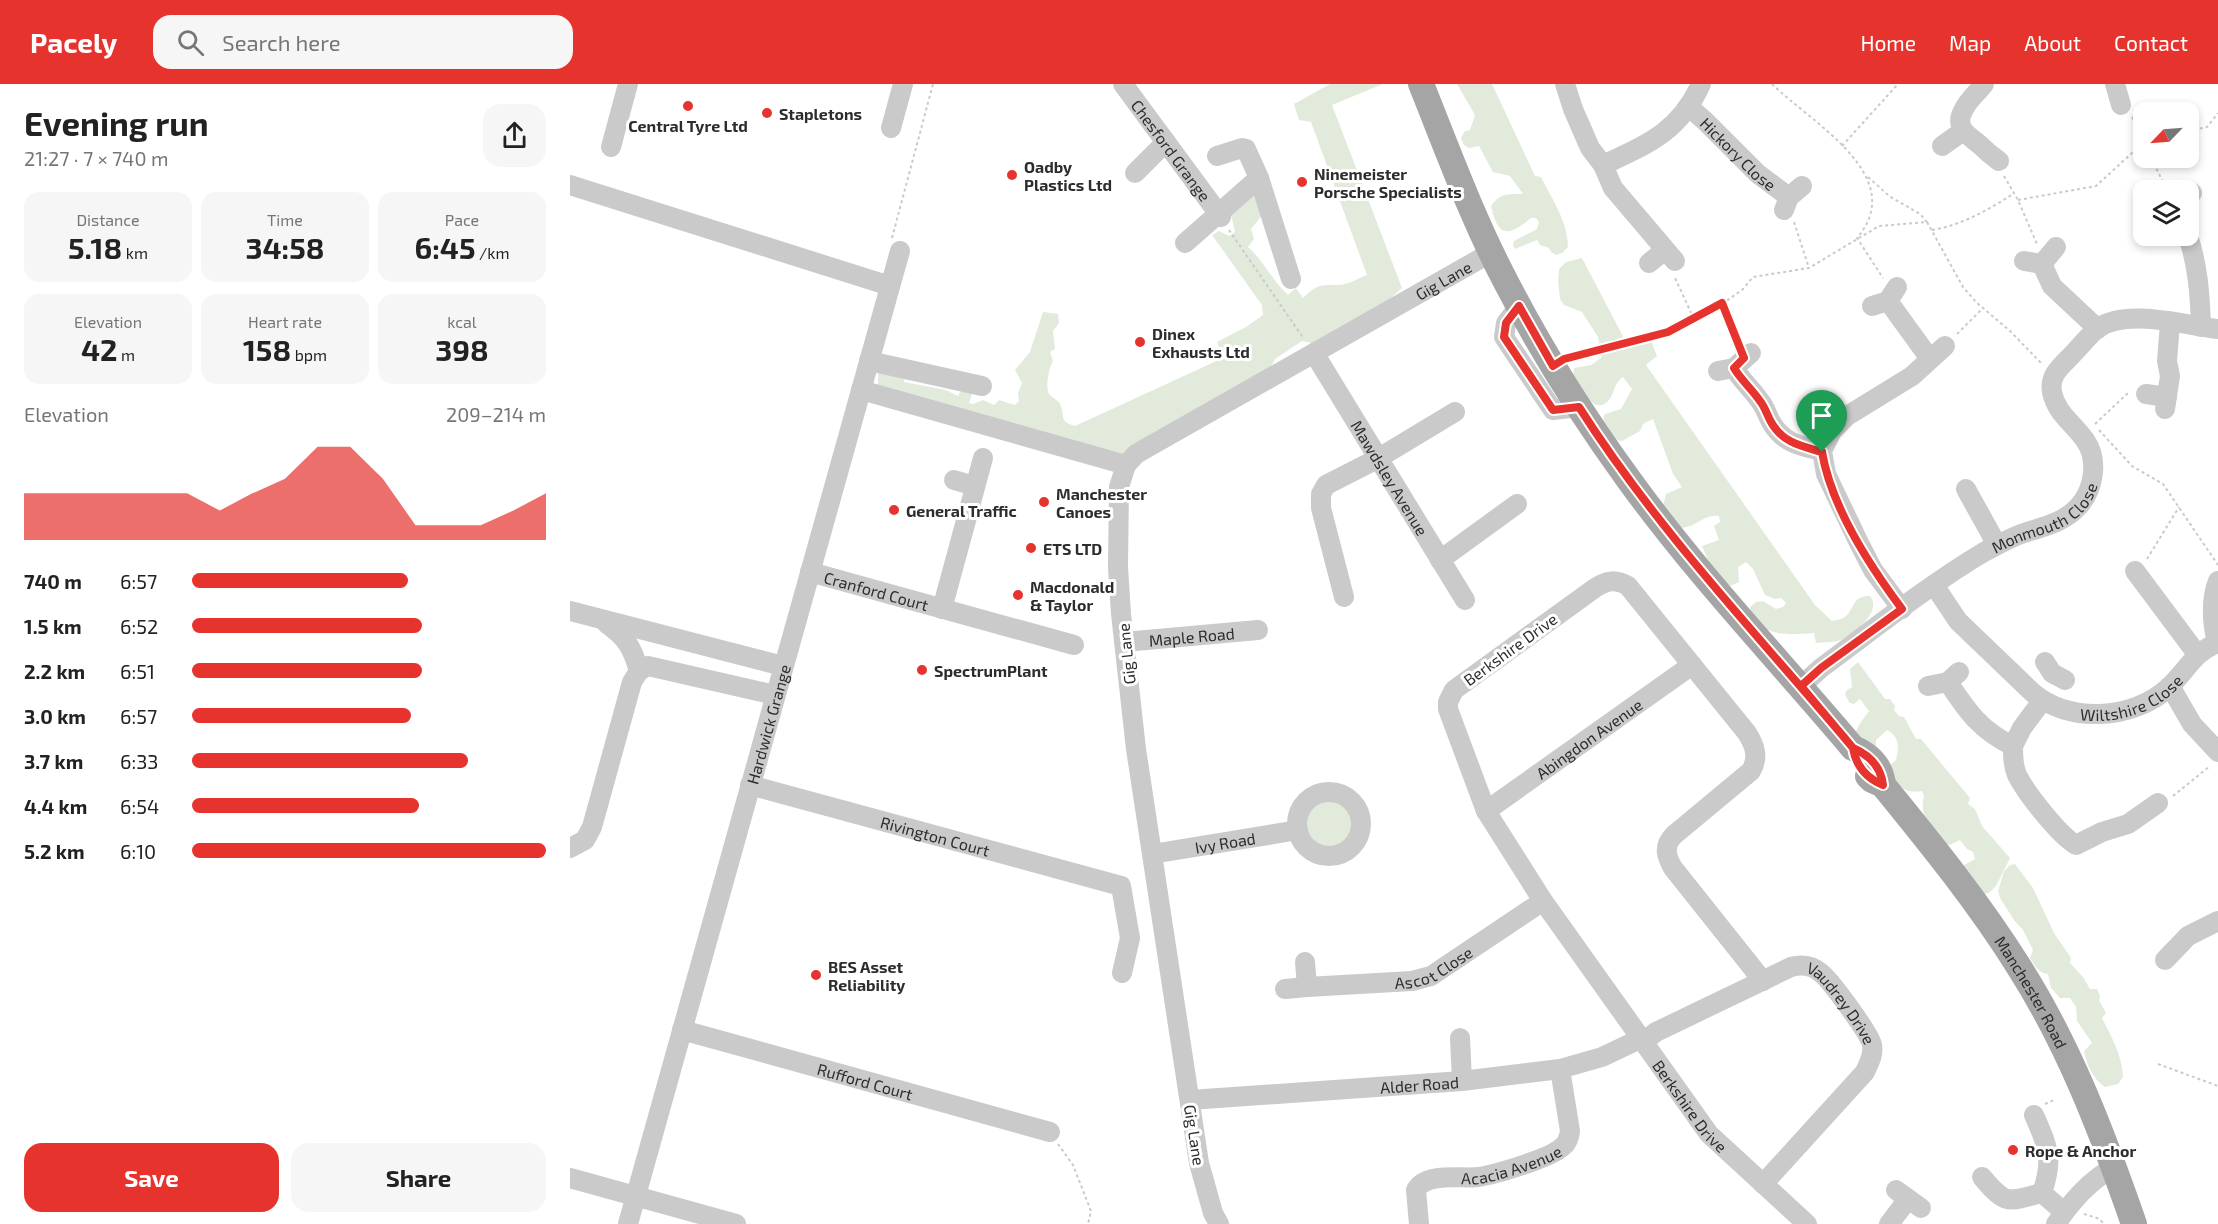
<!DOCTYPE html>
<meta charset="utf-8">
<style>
:root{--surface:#fff;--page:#f6f6f6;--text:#222;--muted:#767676;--accent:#e6332e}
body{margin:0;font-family:"Exo 2",sans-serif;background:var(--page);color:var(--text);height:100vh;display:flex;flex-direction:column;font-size:22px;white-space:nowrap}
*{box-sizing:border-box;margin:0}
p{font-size:20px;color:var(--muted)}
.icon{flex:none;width:33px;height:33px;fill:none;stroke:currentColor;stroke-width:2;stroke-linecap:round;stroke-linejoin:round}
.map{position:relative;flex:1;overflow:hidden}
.sheet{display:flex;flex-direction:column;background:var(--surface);width:570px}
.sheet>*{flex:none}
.needle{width:39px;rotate:245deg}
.controls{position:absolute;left:1563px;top:18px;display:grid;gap:12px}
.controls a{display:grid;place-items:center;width:66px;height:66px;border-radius:12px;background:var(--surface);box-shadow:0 3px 9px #0003;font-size:30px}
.pin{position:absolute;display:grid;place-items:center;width:51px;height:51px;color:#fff;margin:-62px -26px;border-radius:50% 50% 50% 0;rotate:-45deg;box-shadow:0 0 6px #0007}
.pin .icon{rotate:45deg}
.round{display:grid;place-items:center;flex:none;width:63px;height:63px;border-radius:18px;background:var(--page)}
.overview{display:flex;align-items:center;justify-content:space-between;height:102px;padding:0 24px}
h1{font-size:33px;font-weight:700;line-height:45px}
.figures{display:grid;grid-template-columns:repeat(3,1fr);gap:9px;height:102px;padding:6px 24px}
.figures div{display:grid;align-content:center;border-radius:15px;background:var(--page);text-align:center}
.figures b{font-size:30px;font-weight:700}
.figures small{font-size:16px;font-weight:400}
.figures p{font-size:16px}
.chart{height:168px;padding:12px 24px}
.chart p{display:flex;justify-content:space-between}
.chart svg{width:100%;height:108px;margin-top:6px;fill:var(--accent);opacity:.7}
.cta{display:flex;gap:12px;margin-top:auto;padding:12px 24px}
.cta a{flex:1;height:69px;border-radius:18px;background:var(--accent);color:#fff;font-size:24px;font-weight:700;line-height:69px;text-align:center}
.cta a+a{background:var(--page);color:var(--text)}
ul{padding:0 24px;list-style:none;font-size:20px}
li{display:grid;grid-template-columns:96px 72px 1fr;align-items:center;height:45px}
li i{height:15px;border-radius:8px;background:var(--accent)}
header{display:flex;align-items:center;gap:36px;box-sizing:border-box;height:84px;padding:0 30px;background:var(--accent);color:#fff}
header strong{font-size:28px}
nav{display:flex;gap:33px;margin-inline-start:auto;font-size:21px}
.search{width:420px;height:54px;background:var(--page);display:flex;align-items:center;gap:15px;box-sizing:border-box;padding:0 21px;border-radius:18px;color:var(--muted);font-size:22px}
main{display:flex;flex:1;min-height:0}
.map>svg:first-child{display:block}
.green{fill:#e2ebdb}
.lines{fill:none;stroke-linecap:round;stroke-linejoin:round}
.path{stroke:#cacaca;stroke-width:2;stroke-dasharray:3 3;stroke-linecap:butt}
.minor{stroke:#cacaca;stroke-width:20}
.major{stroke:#a5a5a5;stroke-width:26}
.route-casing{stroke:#fff;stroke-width:12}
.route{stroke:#e6332e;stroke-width:8}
.poi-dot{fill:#e6332e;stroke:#fff;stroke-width:2}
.labels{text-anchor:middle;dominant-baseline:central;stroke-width:6;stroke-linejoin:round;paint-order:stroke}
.poi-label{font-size:16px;font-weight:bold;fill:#2d2d2d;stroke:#fff;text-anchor:start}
.street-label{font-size:16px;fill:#2d2d2d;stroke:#fff}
</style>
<header>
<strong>Pacely</strong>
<div class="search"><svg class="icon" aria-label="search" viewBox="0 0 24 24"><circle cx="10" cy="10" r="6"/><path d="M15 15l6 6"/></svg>Search here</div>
<nav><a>Home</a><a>Map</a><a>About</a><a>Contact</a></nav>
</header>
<main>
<section class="sheet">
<div class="overview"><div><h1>Evening run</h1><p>21:27 · 7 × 740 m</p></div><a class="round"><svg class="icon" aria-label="share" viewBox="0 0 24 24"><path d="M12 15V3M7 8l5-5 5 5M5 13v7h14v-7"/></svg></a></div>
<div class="figures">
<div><p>Distance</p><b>5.18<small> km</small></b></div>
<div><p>Time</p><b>34:58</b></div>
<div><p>Pace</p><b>6:45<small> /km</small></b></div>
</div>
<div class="figures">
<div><p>Elevation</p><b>42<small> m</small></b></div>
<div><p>Heart rate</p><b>158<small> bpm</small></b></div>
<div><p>kcal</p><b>398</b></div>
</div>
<div class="chart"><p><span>Elevation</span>209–214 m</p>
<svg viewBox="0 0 160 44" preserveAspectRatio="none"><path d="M0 44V25L10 25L20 25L30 25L40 25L50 25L60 32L70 25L80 19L90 6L100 6L110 19L120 38L130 38L140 38L150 32L160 25V44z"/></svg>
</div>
<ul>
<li><b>740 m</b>6:57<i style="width:61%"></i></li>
<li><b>1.5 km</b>6:52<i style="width:65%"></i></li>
<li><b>2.2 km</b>6:51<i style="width:65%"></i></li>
<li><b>3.0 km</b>6:57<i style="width:62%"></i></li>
<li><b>3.7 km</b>6:33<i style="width:78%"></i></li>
<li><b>4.4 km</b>6:54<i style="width:64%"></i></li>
<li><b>5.2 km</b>6:10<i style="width:100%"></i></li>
</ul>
<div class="cta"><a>Save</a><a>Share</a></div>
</section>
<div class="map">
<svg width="1648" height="1140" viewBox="0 0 1648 1140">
<rect width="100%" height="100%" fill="#fff"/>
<path class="green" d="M760,0H813L762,21L832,204L804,229L745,260L732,257L705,275L699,287L557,370L545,372L308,305V290L316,285L335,291L334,298L376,306L388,312L392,304L403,307L399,319L403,320L413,316L424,321L429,316L445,321L449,317L448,309L452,299L445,286L460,268L473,228L488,230L489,239L483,247L485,265L480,268L483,277C479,283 475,304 479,310C482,314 487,315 490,320C496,333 488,337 505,342L653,274L647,258L676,243L693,231L692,221L642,151L649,147L659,152L665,148L661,131L678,109L685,112L693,130L681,145L684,155L678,163C694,177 702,197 718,211L726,204L733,214C747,200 750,201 768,201C777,201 789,194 797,191L741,38L729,36L724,20Z
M887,0H922L965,92L971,93C982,115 998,138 998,163L992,169L986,171L981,168L979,164L970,161L967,156L945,165L943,161L944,157L967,145L969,138L966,134H961C938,153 928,154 921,122C929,109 940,110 953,110L940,92L923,88L909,62L899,64L894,61L891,54L895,47L900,46L905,31Z
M1012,174L1057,260L1080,254L1087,272L1076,281L1245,521L1262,537C1268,536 1273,535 1277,531C1286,521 1283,512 1300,512C1312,527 1287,547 1274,555C1265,559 1255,558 1246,559L1244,549C1220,551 1185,554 1180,523L1186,518L1193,517L1206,525L1213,523L1216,519L1211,514L1205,515L1195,511L1183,485L1176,478L1168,483L1169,498L1160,502L1141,483L1132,462L1149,456L1144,442L1150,438L1149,432C1131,430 1128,445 1106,444L1092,425L1096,410L1112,403L1103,390L1083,335L1073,340L1070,347L1052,357L1043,355C1037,348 1030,339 1035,330L1051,325L1062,305L1053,293C1044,300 1046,304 1041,313C1027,336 1010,305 1003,294L1004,284L1021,281L1031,274L1028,253L1012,228L994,221L990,215L988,197L989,185L996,178Z
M1288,578L1315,615H1320L1325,622L1324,626L1329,632L1334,633L1346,655H1351L1400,714L1398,720L1405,725L1412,742L1440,774L1426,802L1419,809L1414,810L1394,789V781L1405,775L1403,768L1397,765L1390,756L1380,761L1368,758C1359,743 1349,730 1354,712L1352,707C1332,711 1325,698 1319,682L1326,676C1329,664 1330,653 1317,646L1306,656V663L1300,668L1284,651L1289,641L1299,627L1290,615L1284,620L1280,619L1275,611L1276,607L1282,603L1280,585Z
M733 740a26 26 0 1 1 52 0a26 26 0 1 1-52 0Z
M1445,780L1463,804L1484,849L1501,874L1500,879L1513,893L1520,905H1527L1530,912L1529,916L1536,929L1532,934C1542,954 1552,971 1553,993L1548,1000L1535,1003C1522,994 1517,981 1514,967L1522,959L1507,937L1506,923L1500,914H1490L1481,904L1478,890C1469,889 1464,881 1460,874L1463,866L1453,846L1444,836L1430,814L1428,807L1434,787L1440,781Z"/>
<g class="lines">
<path class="path" d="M1202,0C1240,38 1340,92 1287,154L1313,194
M1562,33L1574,57
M1618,47L1637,43L1648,29
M1272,62L1328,0
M1581,74L1597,106
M1434,92L1448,116L1467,160
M1298,93L1319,112L1350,130L1357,138
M1448,116L1526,102L1574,58
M1224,138L1239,184
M659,146L734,255
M1362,146C1392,141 1418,126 1443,110
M322,154L363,0
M1152,220L1172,206L1183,193L1239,184L1309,142L1357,138L1393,203L1406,218L1440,247L1473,281
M1123,233L1152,220L1168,259
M1387,250L1413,224
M1002,273L1098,248L1123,233L1105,194
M1525,340L1559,308
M1529,346L1562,382L1593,400L1648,481
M1577,475L1609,423
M1603,712L1640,682
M1588,980L1648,1002
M1475,1020L1484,1016
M488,1060L503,1081L521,1127L518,1140
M1514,1130L1527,1134L1535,1140"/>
<g class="minor">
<path id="s1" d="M553,0L651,133"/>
<path d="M995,0L1003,25L1020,64L1033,81L1043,104L1105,177"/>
<path d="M1414,0C1407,9 1397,17 1393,27C1384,44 1398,51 1410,61C1416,67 1422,72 1429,77"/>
<path d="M1545,0L1551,21"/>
<path id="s2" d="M1119,23L1135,37L1188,90L1219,113"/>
<path d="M321,44L333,0"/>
<path d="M1372,62L1393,47"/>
<path d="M41,63L58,0"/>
<path d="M1033,81C1078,60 1109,48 1131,0"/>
<path d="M565,89L596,58"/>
<path d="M689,94L721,195"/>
<path d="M0,101L320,202"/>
<path d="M1618,112L1622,109"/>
<path d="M1214,126L1219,113L1232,102"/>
<path d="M1618,152C1628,182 1630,211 1631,243"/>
<path d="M615,159L689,94L676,65L672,64L647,72"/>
<path d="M1454,177L1472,180L1486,163"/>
<path d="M1079,179L1095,166"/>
<path d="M1472,180L1482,202L1528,245"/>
<path d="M1318,217L1360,275"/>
<path d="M949,222L936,239L934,253L983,326L1009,323"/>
<path d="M1302,222L1318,217L1327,203"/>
<path id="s3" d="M744,269L895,516"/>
<path d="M299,277L412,302"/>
<path d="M1164,284C1171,296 1182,305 1190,317C1195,323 1197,331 1201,338C1213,359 1230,362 1252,367"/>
<path d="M1148,287L1164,284L1181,269"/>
<path d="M291,306L556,381"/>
<path d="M1576,310L1597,313"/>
<path d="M1595,325L1600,292L1597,277L1600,239"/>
<path d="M384,396L405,402"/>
<path d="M1396,405L1427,461"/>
<path d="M870,476L947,420"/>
<path d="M1565,487L1627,570"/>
<path id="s4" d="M240,488L504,561"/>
<path id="s5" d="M1364,501L1388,537L1462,608C1498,640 1563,636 1598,604C1616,588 1624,567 1648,559"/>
<path d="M774,513L751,424V410L756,401L807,375L885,328"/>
<path d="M372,525L413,374"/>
<path d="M1332,525L1303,486L1289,459L1256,390L1252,367L1262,347L1277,332L1342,292L1375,262"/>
<path d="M0,527L213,582"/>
<path d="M36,539C57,554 62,563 69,587"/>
<path id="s6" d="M554,558L688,546"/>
<path d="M1647,559C1642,538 1640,517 1648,497"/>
<path d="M1475,578L1482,589L1495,596"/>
<path d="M1378,598C1397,627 1411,647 1443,662C1443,672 1443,682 1447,691C1456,709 1489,751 1506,761L1532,748L1558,740L1588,719"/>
<path id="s7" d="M1231,602L1251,584C1304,545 1357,502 1414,468C1426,462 1438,455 1451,450C1471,443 1492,440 1508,423C1524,406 1529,376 1515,356C1503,339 1486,329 1482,308C1479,292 1490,283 1500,273C1509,264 1518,252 1528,244C1557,224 1614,241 1648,245"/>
<path d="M1358,602L1378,598L1389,588"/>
<path d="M1600,602L1622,640L1648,668"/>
<path d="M1443,662L1452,644L1472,617"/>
<path id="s8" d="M180,701L551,802L560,854L552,889"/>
<circle cx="759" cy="740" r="32"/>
<path id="s9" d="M916,727L1122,581"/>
<path d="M0,764L15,756L22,743L62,598L69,587L78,582L205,611"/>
<path id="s10" d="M582,770L728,746"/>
<path d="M1595,876L1618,852L1648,837"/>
<path id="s11" d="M1193,897L1103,784C1096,772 1093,762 1104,751L1181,687C1189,673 1185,662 1177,649L1058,502C1046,495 1037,496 1025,504L884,606L878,618V625L916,727L973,817L1139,1050L1237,1140"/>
<path id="s12" d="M737,903L842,897L861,892L973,817"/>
<path d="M715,905L737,903L735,878"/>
<path id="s13" d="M112,946L480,1048"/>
<path d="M890,954L892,997"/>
<path id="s14" d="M1073,958L1086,948L1221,883C1232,880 1242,881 1251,889C1261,897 1300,950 1302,961C1304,971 1299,979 1295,988L1193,1100"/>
<path id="s15" d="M620,1016L892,997L990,985L1032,973L1070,955"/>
<path d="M1464,1031C1478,1063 1484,1074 1472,1109"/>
<path d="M1412,1093C1437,1123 1438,1117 1472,1109L1494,1128"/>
<path d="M0,1094L166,1140"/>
<path d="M1326,1106L1351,1124"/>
<path id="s16" d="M58,1140L330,167"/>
<path id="s17" d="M649,1140L643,1129L629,1079L566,665L551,530L548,483L549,403L556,381L566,370L922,168"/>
<path id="s18" d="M849,1140L846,1106C856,1088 890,1095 908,1093C924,1091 981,1074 992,1063C998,1059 999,1053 1000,1047L990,985"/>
<path d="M1319,1140L1338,1115"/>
<path d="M1486,1140C1502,1117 1519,1097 1544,1083"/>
</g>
<g class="major">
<path d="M851,0C878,67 903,136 937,200C972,268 1014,334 1059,396C1127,490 1208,575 1283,664C1300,671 1311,683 1313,701"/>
<path id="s19" d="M1298,692L1302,696L1313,701C1361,760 1409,819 1449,883C1500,963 1533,1051 1564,1140"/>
</g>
</g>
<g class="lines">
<defs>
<path id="route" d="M1252,368C1231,362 1213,359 1201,338C1197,331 1195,323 1190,317C1182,305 1171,296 1164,284L1174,274L1152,219L1098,248L994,275L983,282L949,222L936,239L934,253L983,326L1009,323C1088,447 1189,552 1283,664C1286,682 1296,694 1313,701C1311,683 1299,671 1283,664L1231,602L1251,584L1332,525C1299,481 1261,422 1252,368"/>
</defs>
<use href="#route" class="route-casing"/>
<use href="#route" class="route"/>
</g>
<g class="poi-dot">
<circle cx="118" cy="22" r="6"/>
<circle cx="197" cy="29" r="6"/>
<circle cx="442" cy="91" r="6"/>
<circle cx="732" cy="98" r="6"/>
<circle cx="570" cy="258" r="6"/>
<circle cx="474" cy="418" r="6"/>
<circle cx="324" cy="426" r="6"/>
<circle cx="461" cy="464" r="6"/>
<circle cx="448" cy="511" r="6"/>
<circle cx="352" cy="586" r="6"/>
<circle cx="246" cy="891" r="6"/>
<circle cx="1443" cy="1066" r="6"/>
</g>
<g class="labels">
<g class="poi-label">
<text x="209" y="29">Stapletons</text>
<text x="118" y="41" text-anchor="middle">Central Tyre Ltd</text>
<text x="454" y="82">Oadby<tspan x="454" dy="18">Plastics Ltd</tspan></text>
<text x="744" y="89">Ninemeister<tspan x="744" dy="18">Porsche Specialists</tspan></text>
<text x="582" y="249">Dinex<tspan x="582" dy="18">Exhausts Ltd</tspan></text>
<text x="486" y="409">Manchester<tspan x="486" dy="18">Canoes</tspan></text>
<text x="336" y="426">General Traffic</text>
<text x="473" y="464">ETS LTD</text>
<text x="460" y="502">Macdonald<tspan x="460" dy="18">&amp; Taylor</tspan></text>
<text x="364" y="586">SpectrumPlant</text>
<text x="258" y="882">BES Asset<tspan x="258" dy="18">Reliability</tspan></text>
<text x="1455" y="1066">Rope &amp; Anchor</text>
</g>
<g class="street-label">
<text stroke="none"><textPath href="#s1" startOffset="82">Chesford Grange</textPath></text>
<text stroke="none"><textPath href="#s2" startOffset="68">Hickory Close</textPath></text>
<text stroke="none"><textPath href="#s17" startOffset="1137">Gig Lane</textPath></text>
<text stroke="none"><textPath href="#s3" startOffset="146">Mawdsley Avenue</textPath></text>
<text stroke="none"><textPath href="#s7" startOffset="298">Monmouth Close</textPath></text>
<text stroke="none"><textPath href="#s4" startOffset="69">Cranford Court</textPath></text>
<text stroke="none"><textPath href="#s6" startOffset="68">Maple Road</textPath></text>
<text transform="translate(940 565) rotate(-36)">Berkshire Drive</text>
<text transform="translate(556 570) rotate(-96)">Gig Lane</text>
<text stroke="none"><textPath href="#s5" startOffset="254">Wiltshire Close</textPath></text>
<text stroke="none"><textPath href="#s16" startOffset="519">Hardwick Grange</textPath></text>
<text stroke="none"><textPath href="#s9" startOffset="126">Abingdon Avenue</textPath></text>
<text stroke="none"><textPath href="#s8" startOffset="192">Rivington Court</textPath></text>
<text stroke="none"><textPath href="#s10" startOffset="74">Ivy Road</textPath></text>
<text stroke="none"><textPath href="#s12" startOffset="130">Ascot Close</textPath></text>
<text stroke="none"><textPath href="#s19" startOffset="273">Manchester Road</textPath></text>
<text stroke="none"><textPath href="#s14" startOffset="234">Vaudrey Drive</textPath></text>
<text stroke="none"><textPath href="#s13" startOffset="190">Rufford Court</textPath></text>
<text stroke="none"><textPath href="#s15" startOffset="230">Alder Road</textPath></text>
<text stroke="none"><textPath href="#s11" startOffset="1208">Berkshire Drive</textPath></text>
<text transform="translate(625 1051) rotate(81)">Gig Lane</text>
<text stroke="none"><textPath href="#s18" startOffset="135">Acacia Avenue</textPath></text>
</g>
</g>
</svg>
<div class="controls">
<a><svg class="needle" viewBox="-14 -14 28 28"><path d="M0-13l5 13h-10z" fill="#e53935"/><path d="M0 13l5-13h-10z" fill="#767676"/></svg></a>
<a><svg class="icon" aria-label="layers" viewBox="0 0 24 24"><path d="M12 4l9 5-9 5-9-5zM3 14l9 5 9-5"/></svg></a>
</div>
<div class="pin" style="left:1252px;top:368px;background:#1e9e55"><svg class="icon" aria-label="arrive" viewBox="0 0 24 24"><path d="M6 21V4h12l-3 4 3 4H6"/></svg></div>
</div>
</main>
